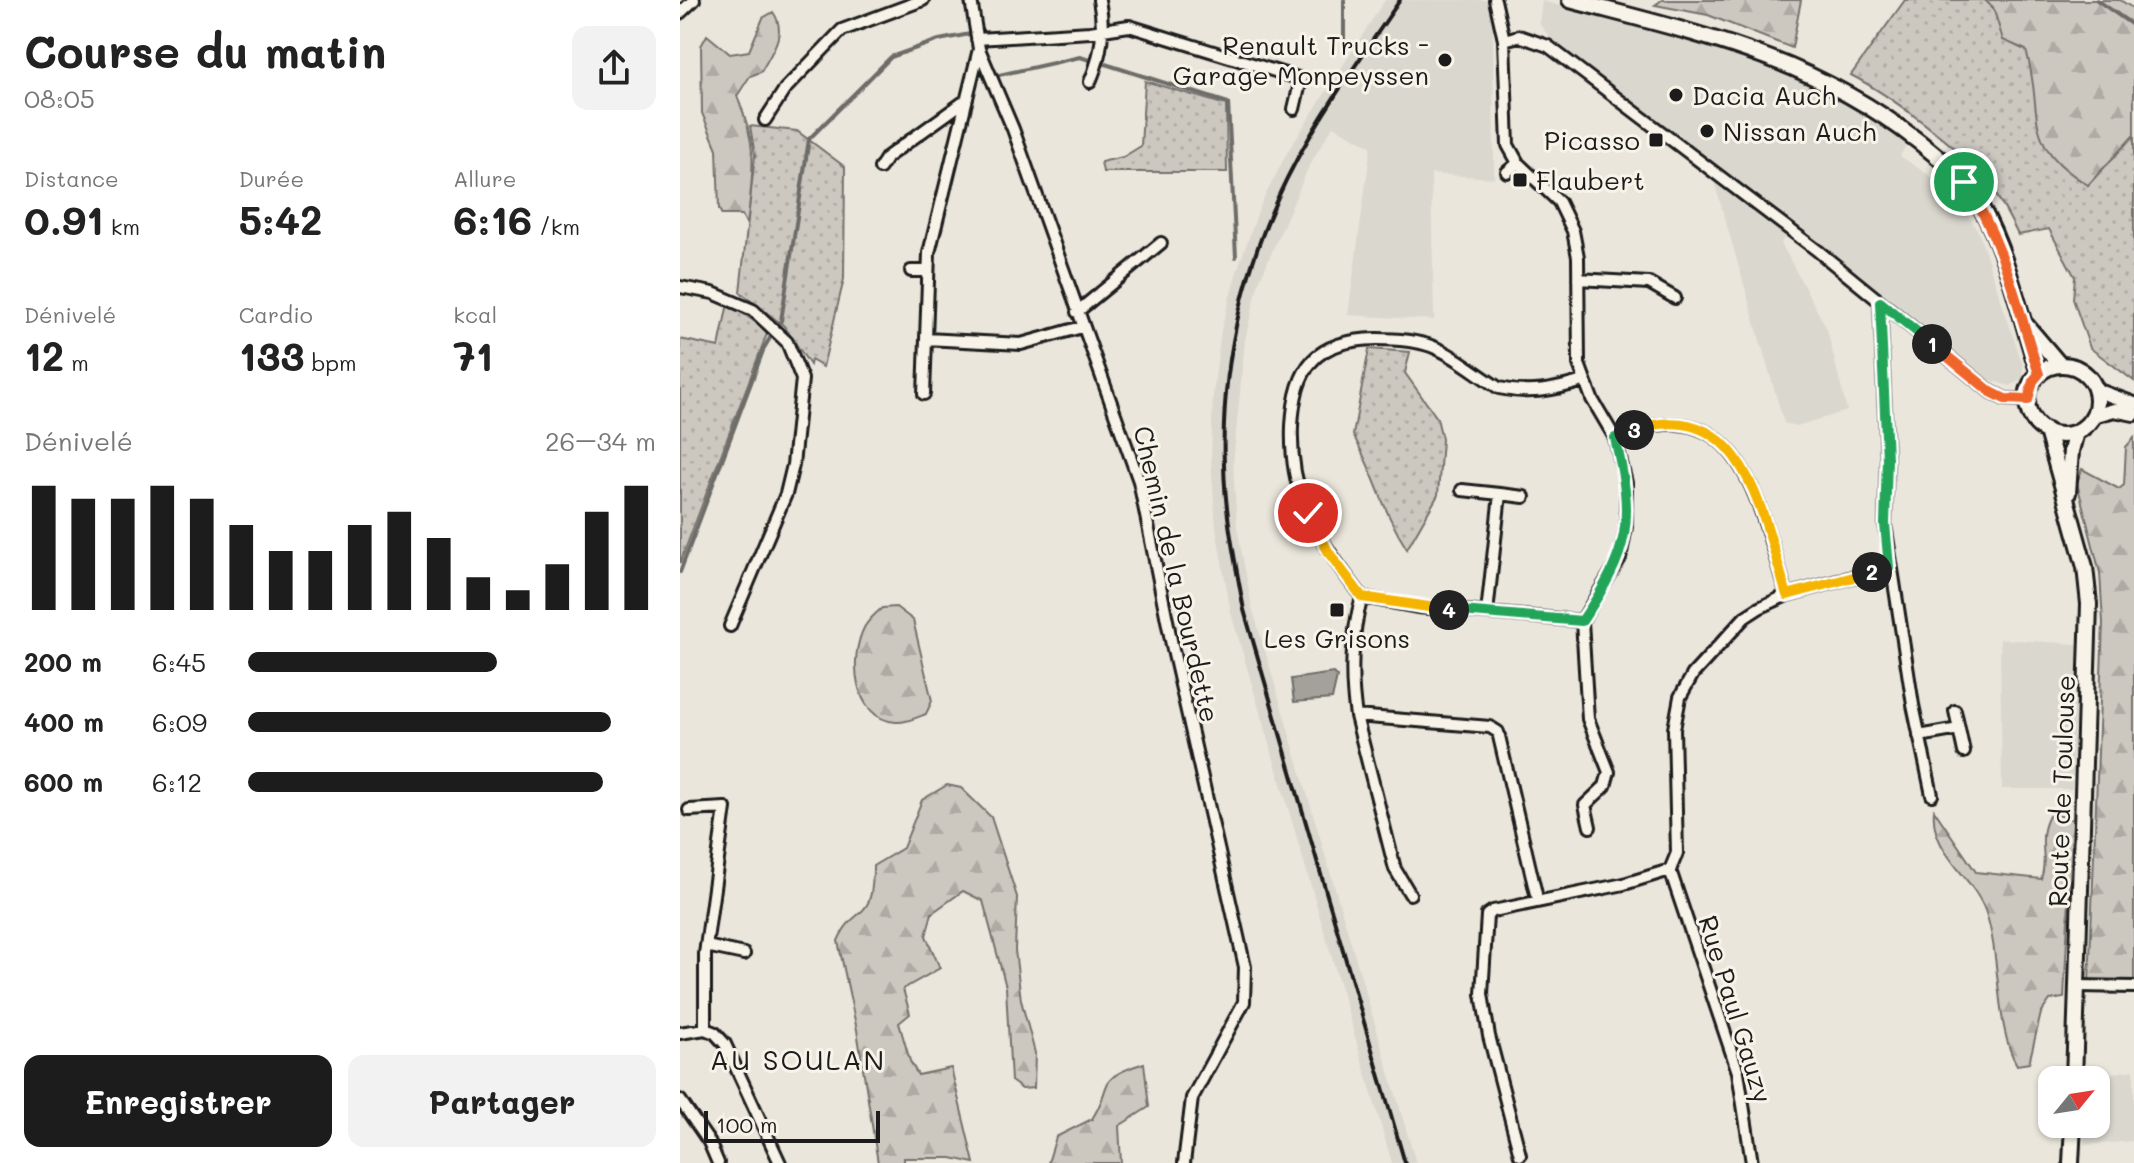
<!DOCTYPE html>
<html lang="fr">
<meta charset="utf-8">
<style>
:root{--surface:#fff;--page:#f2f2f2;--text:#222;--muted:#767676;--accent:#1c1c1c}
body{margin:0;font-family:Mali,sans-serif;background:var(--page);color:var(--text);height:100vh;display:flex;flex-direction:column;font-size:30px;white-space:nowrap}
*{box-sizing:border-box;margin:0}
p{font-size:26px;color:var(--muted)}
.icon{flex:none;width:44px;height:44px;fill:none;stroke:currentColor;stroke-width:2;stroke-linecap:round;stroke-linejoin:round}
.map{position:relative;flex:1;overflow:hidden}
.details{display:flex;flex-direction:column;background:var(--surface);width:680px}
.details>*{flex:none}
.needle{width:52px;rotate:60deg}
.tools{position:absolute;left:1358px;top:1066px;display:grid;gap:16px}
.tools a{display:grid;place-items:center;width:72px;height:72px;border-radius:16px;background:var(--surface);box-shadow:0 2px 6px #0004;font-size:40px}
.scale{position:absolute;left:24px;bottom:20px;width:176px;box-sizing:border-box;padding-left:8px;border:4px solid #1c1c1c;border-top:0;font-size:22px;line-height:28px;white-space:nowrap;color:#1c1c1c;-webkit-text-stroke:6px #f7f3e8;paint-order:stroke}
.pin{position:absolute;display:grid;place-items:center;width:68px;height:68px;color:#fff;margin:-34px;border:4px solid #fff;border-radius:50%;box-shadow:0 2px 8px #0007}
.km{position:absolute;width:40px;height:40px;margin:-20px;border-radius:50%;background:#222;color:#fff;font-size:22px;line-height:40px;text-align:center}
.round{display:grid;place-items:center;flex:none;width:84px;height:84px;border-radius:16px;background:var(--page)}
.overview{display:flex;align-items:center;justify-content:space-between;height:136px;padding:0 24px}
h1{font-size:44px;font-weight:800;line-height:60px}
.stats{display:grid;grid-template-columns:repeat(3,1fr);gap:12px;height:136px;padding:8px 24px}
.stats div{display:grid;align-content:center}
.stats b{font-size:40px;font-weight:800}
.stats small{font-size:22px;font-weight:400}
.stats p{font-size:22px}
.chart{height:224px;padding:16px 24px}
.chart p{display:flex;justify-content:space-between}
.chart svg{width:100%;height:144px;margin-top:8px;stroke:var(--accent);stroke-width:6}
.cta{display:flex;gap:16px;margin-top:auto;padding:16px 24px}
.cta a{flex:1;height:92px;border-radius:16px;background:var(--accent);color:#fff;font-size:32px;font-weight:800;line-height:92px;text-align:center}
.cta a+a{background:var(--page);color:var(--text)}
ul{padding:0 24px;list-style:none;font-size:26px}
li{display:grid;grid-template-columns:128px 96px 1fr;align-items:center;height:60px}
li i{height:20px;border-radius:10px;background:var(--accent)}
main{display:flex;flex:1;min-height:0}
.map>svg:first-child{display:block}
.built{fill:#dad7ce}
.grass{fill:url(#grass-dots);stroke:#74726e;stroke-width:2}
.forest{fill:url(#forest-firs);stroke:#74726e;stroke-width:2}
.water{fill:#a3a19a;stroke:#6d6c68;stroke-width:2}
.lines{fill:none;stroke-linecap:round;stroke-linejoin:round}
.stream{stroke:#6d6c68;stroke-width:4}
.minor-casing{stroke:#1c1c1c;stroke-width:16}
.tertiary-casing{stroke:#1c1c1c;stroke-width:18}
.secondary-casing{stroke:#1c1c1c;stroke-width:20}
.minor{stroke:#f7f3e8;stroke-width:10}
.tertiary{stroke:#f7f3e8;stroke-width:12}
.secondary{stroke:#f7f3e8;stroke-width:14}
.rail{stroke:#1c1c1c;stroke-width:4}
.split-1-casing{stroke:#fff;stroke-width:16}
.split-2-casing{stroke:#fff;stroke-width:16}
.split-3-casing{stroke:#fff;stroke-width:16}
.split-4-casing{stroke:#fff;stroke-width:16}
.split-5-casing{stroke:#fff;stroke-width:16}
.split-1{stroke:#f0652b;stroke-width:10}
.split-2{stroke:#22a559;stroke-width:10}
.split-3{stroke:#f5b400;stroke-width:10}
.split-4{stroke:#22a559;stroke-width:10}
.split-5{stroke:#f5b400;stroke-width:10}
.poi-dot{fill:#1c1c1c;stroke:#f7f3e8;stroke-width:3}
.labels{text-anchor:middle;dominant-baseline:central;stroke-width:6;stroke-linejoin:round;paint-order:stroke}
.poi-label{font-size:26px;fill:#1c1c1c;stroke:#f7f3e8;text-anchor:start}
.street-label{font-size:26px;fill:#1c1c1c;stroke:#f7f3e8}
.neighbourhood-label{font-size:28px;letter-spacing:2px;fill:#1c1c1c;stroke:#f7f3e8}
</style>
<main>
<section class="details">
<div class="overview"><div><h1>Course du matin</h1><p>08:05</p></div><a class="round"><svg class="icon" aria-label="share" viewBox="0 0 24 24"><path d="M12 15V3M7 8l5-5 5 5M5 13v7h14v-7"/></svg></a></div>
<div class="stats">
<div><p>Distance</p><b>0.91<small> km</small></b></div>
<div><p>Durée</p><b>5:42</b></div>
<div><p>Allure</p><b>6:16<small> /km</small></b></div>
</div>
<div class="stats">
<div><p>Dénivelé</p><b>12<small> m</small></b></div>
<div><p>Cardio</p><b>133<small> bpm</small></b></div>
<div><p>kcal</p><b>71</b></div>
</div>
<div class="chart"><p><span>Dénivelé</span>26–34 m</p>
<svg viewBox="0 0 160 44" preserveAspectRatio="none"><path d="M5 44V6M15 44V10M25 44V10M35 44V6M45 44V10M55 44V18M65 44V26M75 44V26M85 44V18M95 44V14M105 44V22M115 44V34M125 44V38M135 44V30M145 44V14M155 44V6"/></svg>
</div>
<ul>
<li><b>200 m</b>6:45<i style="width:61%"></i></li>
<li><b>400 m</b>6:09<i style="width:89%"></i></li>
<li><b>600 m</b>6:12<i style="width:87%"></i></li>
</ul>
<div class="cta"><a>Enregistrer</a><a>Partager</a></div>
</section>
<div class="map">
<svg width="1454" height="1163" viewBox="0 0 1454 1163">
<defs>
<pattern id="grass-dots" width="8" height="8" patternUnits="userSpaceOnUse" patternTransform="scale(2)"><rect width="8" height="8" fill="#ccc8c0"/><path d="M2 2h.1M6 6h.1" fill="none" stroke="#afaba4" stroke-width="1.8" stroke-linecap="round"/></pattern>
<pattern id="forest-firs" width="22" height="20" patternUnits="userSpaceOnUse" patternTransform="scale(2)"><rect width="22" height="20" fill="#ccc8c0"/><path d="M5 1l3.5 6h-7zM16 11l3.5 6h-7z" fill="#afaba4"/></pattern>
</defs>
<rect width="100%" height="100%" fill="#eae6dc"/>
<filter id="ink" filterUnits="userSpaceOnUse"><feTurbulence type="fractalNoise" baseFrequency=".0125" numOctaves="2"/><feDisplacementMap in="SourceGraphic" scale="16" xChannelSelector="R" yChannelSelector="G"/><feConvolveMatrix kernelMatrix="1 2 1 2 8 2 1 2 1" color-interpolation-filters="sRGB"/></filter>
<g filter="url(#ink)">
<path class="built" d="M705,0H808L813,11L814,178L751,174L754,320L668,315L691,146L653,126L629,166L579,282L565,340L553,464L557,527L572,607L736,1163H712L551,613L536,528L531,460L533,394L541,330L558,268L580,206L608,151Z
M862,1L1023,44L1109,74L1177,105L1228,142L1220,156L1271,190L1298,231L1343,366V379L1330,386L1309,380L1134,237L871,39L859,23Z
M1034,181L1106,236L1101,243L1147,329L1167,411L1116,426L1104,423Z
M1320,639L1398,644L1392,789H1322Z
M1454,1070V1141L1404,1145L1405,1124H1416V1080H1406V1077Z"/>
<path class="grass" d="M1225,0H1305C1325,17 1313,39 1346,50L1408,185L1454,135V381L1410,348L1393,299L1395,277L1369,229L1338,235C1328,214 1318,195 1303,177C1277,145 1208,94 1171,75Z
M465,81L546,105L547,172H423L421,162L443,157L461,146Z
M70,126L117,131L165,167L164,279L143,367L131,360L130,365L104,326L60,292L75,155Z
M48,303L88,331L0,563V339L39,347Z
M689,349L730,352L725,373L757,418L762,439L758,495L727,549C702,511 696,475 673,435Z"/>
<path class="forest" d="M982,0H1121L1112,48L1028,15L975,5Z
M1305,0H1440L1454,9V135L1408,185C1339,143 1365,115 1346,50L1323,40L1313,7Z
M93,12C108,33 91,53 81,72L70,76L57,96C79,148 73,171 67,225L62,215H42L39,209L37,149L22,113L21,46L27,35L50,54L69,51L83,18Z
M1454,438V983L1409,985L1423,623L1420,573L1397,483L1402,469L1439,489L1444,485L1446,447Z
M216,607L233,620L252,701L246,714C238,717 226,723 216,722C173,719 168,657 185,626C189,620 196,613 202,608Z
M267,785L281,788L311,817L337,897L335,950L341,1000L355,1053L354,1088L342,1089L331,1081L326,987L303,901L283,891L252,913L246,936L260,968L223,989L230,1014L219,1023L230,1061L238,1075L271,1068L294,1163L272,1158H224V1163H198L177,1030L158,941C175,902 193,926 193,866L223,848L242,800Z
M1254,810L1296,872L1361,879C1369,856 1356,840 1369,816L1378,815L1393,820L1384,998L1370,1000L1361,1013L1349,1063L1337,1065C1315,1028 1321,957 1306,913C1293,875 1250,853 1254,810Z
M464,1063L469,1107L439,1126L441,1163H368L376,1137L412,1119C435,1083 413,1080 464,1063Z"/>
<path class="water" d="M653,673L657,677L652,699L614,702L611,679Z"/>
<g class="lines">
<path class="stream" d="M664,0V44
M1417,0L1454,26
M422,63L548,103L556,257
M319,75L400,57L416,62
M101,321L129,139L211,57L259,40L290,34
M0,572L84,348L93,333"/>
<defs>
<path id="minor" d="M291,0L299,49L333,129L459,481L493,650L565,967L564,1002L512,1098L504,1163
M815,0L824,40L828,145L838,163L879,202L893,231L898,257L899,364L912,399L935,438L946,483V527L940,558L902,621L908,719L929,772L925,786L905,805L910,827
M0,13L14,0
M297,39L410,32L449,26L621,79L614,109
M824,40L839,36L868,46L1138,251L1311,392L1325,399L1348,400
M299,49L249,253L246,339L341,344L402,327
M410,82C422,53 425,30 419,0
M85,120L105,89L162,30L243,0
M200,168L207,157L285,101
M827,172L838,163
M231,271H248
M898,279L969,283L995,298
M0,287L33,293L73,310L107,342L122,379L113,465L106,494L50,626
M1200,302L1207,459L1205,524L1233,705L1252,795
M397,312L481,243
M244,394L246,339
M935,438C1061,382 1078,504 1107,595
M782,490L820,494
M682,597C660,568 638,539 624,504C614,479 611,453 612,426C615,367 635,340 697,339C715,339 734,340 751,346C775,355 798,375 819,388C850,395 874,390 903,381
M682,597C671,634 670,679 676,716L810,727L818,732L856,894
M682,597L737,607L902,621
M807,613L820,494L844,497
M676,716L715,869L730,894
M1279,729L1284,752
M1239,736L1279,729L1275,711
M990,870L1058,1072L1072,1163
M26,946L64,954
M1398,986L1454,987
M25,1029L35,1033L45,1044L100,1163
M0,1033L25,1029V954L45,808L9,810
M0,1100L29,1142L38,1163
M840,1155L809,1036L802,994L807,915L813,911L944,884L990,870L997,853L994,729L1000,697L1013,674L1065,617L1079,608L1107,595L1209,567"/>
<path id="tertiary" d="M1416,390L1454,404
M1413,416L1434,410L1454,414"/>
<path id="secondary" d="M890,0C1018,34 1131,57 1238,141C1262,160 1286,179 1301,207C1329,257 1341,320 1359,374
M1346,325L1380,365
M1347 400a35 35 0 1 1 70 0a35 35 0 1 1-70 0Z
M1367,431L1405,567L1409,604L1394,1080
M1388,493L1391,451L1396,432
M1391,1163L1393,1124"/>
</defs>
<use href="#minor" class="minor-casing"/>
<use href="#tertiary" class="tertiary-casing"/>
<use href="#secondary" class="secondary-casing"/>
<use href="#minor" class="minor"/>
<use href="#tertiary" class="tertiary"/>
<use href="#secondary" class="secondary"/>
<path class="rail" d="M720,0C685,52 647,104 617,159C567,251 540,360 544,465C545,514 555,561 564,610L725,1163"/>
</g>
</g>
<g class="lines" filter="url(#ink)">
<defs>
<path id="split-1" d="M1252,344L1311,392L1325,399L1348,400L1353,381L1359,374C1338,309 1323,238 1284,182"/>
<path id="split-2" d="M1192,572L1209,567L1205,524L1207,459L1200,302L1252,344"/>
<path id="split-3" d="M954,430C1065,393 1083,518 1107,595L1192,572"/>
<path id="split-4" d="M769,610L902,621C950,550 955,521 935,438L954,430"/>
<path id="split-5" d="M628,513L649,553L682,597L769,610"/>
</defs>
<use href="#split-1" class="split-1-casing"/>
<use href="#split-2" class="split-2-casing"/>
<use href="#split-3" class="split-3-casing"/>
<use href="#split-4" class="split-4-casing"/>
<use href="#split-5" class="split-5-casing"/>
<use href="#split-1" class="split-1"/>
<use href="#split-2" class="split-2"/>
<use href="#split-3" class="split-3"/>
<use href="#split-4" class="split-4"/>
<use href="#split-5" class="split-5"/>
</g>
<g class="poi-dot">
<circle cx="765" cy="60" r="8"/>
<circle cx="996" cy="95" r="8"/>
<circle cx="1027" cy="131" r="8"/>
<rect x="968" y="132" width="16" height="16" rx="4"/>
<rect x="832" y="172" width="16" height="16" rx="4"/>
<rect x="649" y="602" width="16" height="16" rx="4"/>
</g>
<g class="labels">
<g class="poi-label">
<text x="749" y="45" text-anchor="end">Renault Trucks -<tspan x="749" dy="30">Garage Monpeyssen</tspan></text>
<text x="1012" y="95">Dacia Auch</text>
<text x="1043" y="131">Nissan Auch</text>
<text x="960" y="140" text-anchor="end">Picasso</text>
<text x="856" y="180">Flaubert</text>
<text x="657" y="638" text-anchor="middle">Les Grisons</text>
</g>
<g class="street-label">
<text transform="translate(497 574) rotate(77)">Chemin de la Bourdette</text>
<text transform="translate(1381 791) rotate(-88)">Route de Toulouse</text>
<text transform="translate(1056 1009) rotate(73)">Rue Paul Gauzy</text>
</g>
<g class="neighbourhood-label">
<text x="118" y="1059">AU SOULAN</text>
</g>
</g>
</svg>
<div class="tools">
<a><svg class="needle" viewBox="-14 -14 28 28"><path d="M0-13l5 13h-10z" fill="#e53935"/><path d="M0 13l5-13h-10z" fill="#767676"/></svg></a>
</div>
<div class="scale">100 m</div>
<div class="pin" style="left:1284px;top:182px;background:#1e9e55"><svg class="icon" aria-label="arrive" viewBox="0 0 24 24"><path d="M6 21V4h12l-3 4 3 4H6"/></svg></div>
<div class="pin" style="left:628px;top:513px;background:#d93025"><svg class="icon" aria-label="check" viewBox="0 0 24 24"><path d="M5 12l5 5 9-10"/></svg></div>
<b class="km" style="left:1252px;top:344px">1</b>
<b class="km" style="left:1192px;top:572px">2</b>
<b class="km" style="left:954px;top:430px">3</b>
<b class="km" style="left:769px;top:610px">4</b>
</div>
</main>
